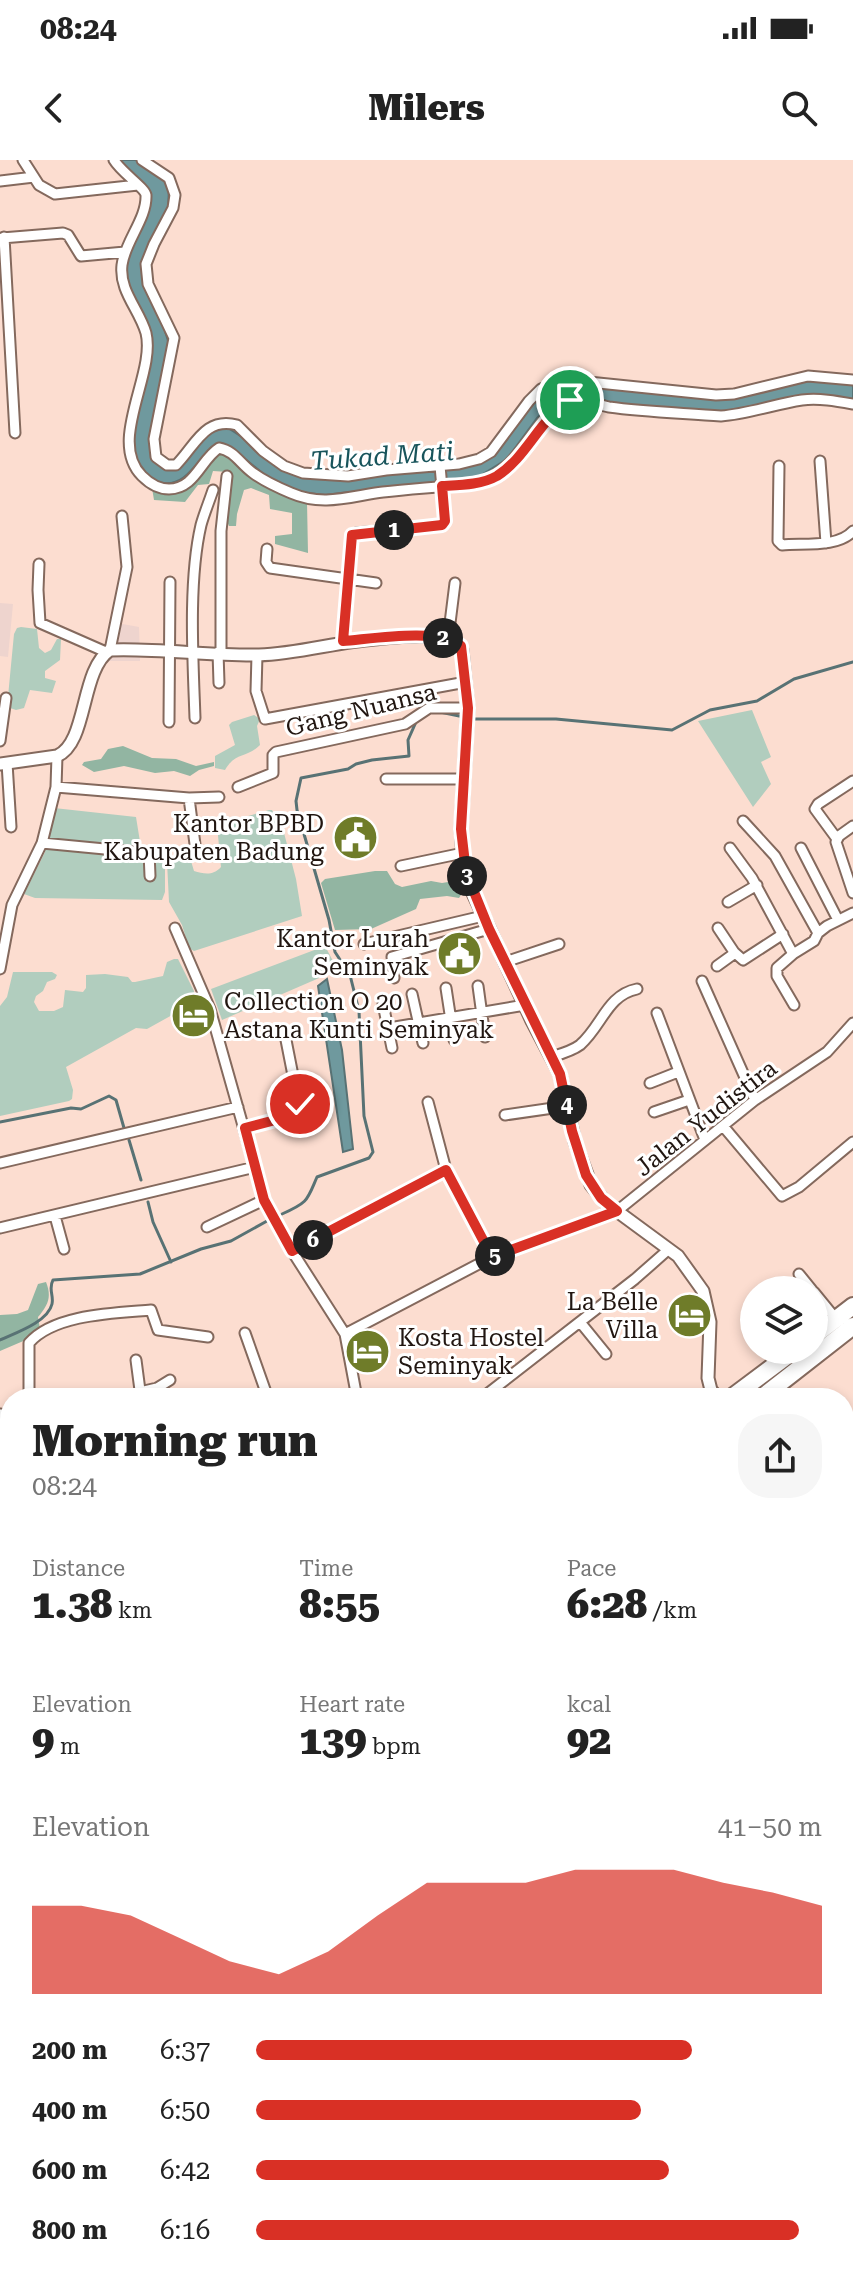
<!DOCTYPE html>
<meta charset="utf-8">
<style>
:root{--surface:#fff;--page:#f6f6f6;--text:#222;--muted:#767676;--accent:#d93025}
body{margin:0;font-family:"Roboto Serif",serif;background:var(--page);color:var(--text);height:100vh;display:flex;flex-direction:column;font-size:30px;white-space:nowrap}
*{box-sizing:border-box;margin:0}
p{font-size:26px;color:var(--muted)}
.icon{flex:none;width:44px;height:44px;fill:none;stroke:currentColor;stroke-width:2;stroke-linecap:round;stroke-linejoin:round}
.map{position:relative;flex:1;overflow:hidden}
.details{position:absolute;left:0px;top:1228px;width:854px;height:890px;display:flex;flex-direction:column;background:var(--surface);border-radius:32px 32px 0 0;box-shadow:0 4px 12px #0003}
.details>*{flex:none}
.buttons{position:absolute;left:740px;top:1116px;display:grid;gap:16px}
.buttons a{display:grid;place-items:center;width:88px;height:88px;border-radius:50%;background:var(--surface);box-shadow:0 4px 12px #0003;font-size:40px}
.pin{position:absolute;display:grid;place-items:center;width:68px;height:68px;color:#fff;margin:-34px;border:4px solid #fff;border-radius:50%;box-shadow:0 2px 8px #0007}
.km{position:absolute;width:40px;height:40px;margin:-20px;border-radius:50%;background:#222;color:#fff;font-size:22px;line-height:40px;text-align:center}
.round{display:grid;place-items:center;flex:none;width:84px;height:84px;border-radius:32px;background:var(--page)}
.headline{display:flex;align-items:center;justify-content:space-between;height:136px;padding:0 32px}
h1{font-size:44px;font-weight:800;line-height:60px}
.figures{display:grid;grid-template-columns:repeat(3,1fr);gap:12px;height:136px;padding:8px 32px}
.figures div{display:grid;align-content:center}
.figures b{font-size:40px;font-weight:800}
.figures small{font-size:22px;font-weight:400}
.figures p{font-size:22px}
.chart{height:224px;padding:16px 32px}
.chart p{display:flex;justify-content:space-between}
.chart svg{width:100%;height:144px;margin-top:8px;fill:var(--accent);opacity:.7}
ul{padding:0 32px;list-style:none;font-size:26px}
li{display:grid;grid-template-columns:128px 96px 1fr;align-items:center;height:60px}
li i{height:20px;border-radius:10px;background:var(--accent)}
.status{display:flex;justify-content:space-between;align-items:center;height:56px;padding:0 40px;background:var(--surface);direction:ltr}
.status svg{height:22px;fill:currentColor}
header{display:flex;justify-content:space-between;align-items:center;height:104px;padding:0 32px;background:var(--surface);font-size:36px;font-weight:800}
.map>svg:first-child{display:block}
.commercial{fill:#eed4ce}
.green{fill:#b1cdbe}
.forest{fill:#92b5a2}
.water{fill:#6f999e;stroke:#587274;stroke-width:2}
.lines{fill:none;stroke-linecap:round;stroke-linejoin:round}
.stream{stroke:#587274;stroke-width:3}
.minor-casing{stroke:#84695d;stroke-width:13}
.tertiary-casing{stroke:#84695d;stroke-width:15}
.secondary-casing{stroke:#84695d;stroke-width:16}
.trunk-casing{stroke:#84695d;stroke-width:20}
.minor{stroke:#fff;stroke-width:9}
.tertiary{stroke:#fff;stroke-width:11}
.secondary{stroke:#fff;stroke-width:12}
.trunk{stroke:#fff;stroke-width:16}
.route-casing{stroke:#fff;stroke-width:16}
.route{stroke:#d93025;stroke-width:10}
.labels{text-anchor:middle;dominant-baseline:central;stroke-width:6;stroke-linejoin:round;paint-order:stroke}
.street-label{font-size:24px;fill:#211611;stroke:#fff}
.poi-label{font-size:24px;fill:#211611;stroke:#fff;text-anchor:end}
.water-label{font-size:26px;font-style:italic;fill:#18545b;stroke:#fff}
</style>
<div class="status"><b>08:24</b><svg viewBox="0 0 49 12"><path d="M0 12V9h3v3zM5 12V6h3v6zM10 12V3h3v9zM15 12V0h3v12zM26 1h20v11H26zM47 4h2v5h-2z"/></svg></div>
<header><svg class="icon" aria-label="back" viewBox="0 0 24 24"><path d="M15 5l-7 7 7 7"/></svg>Milers<svg class="icon" aria-label="search" viewBox="0 0 24 24"><circle cx="10" cy="10" r="6"/><path d="M15 15l6 6"/></svg></header>
<div class="map">
<svg width="853" height="2117" viewBox="0 0 853 2117">
<rect width="100%" height="100%" fill="#fcddd0"/>
<path class="commercial" d="M0,443L13,444L8,497L0,496Z
M117,463L139,467L140,501H106Z
M2,2084L10,2088L8,2117H0Z"/>
<path class="green" d="M21,467L37,469L39,488L45,493L51,490L57,479H61L60,500L45,511V518L56,521L52,533L30,530L24,548L16,550L7,547L14,474L17,468Z
M752,550L771,597L761,602L771,624L753,647L698,561Z
M254,555L260,559L257,566L260,585C246,599 236,591 225,610L215,608V596L235,585L229,565L232,562Z
M54,648L136,657L141,688L163,695L165,699V732L162,740L35,738L24,734L45,692Z
M269,650H272L283,669L296,719L302,756L194,791L189,788L182,765L169,742L167,702L179,693L188,691L194,711C204,714 213,716 221,707L217,665Z
M325,786L333,801V812L222,860L211,829Z
M174,799H178L194,831V835L174,854L147,869L136,868L66,907L73,930L72,939L69,941L0,956V846L7,837L13,812H52L57,815L55,819L47,822L43,831L36,836L34,842L39,851H54L63,847L65,830L83,832L86,828V815L105,814L128,817L132,822H135L163,816L167,802Z"/>
<path class="forest" d="M220,292L307,342L308,393L275,384V376L292,374V353L270,349L269,335L251,328L244,330L237,354L236,366H229C221,349 237,329 228,312L213,311L209,324L198,325L185,342L154,340L152,328L175,330Z
M123,586L152,598L176,599L196,606L214,602V606L199,610L190,616L174,611L155,613L124,606L94,612L82,605L84,602L101,599L108,589Z
M375,711H387L395,724L402,727L431,721L442,723L454,721L461,735L459,738L447,736L420,739L416,749L371,769L335,770L321,723L325,719Z
M46,1122C52,1137 48,1145 38,1157L40,1169L28,1179L0,1191V1155L17,1154L28,1150L38,1124Z"/>
<path class="water" d="M116,0H136L161,16L169,29L168,49L144,104L169,184L149,279L154,301L166,310L172,309L210,270L228,268L301,315L455,307L495,291L539,232L562,222L697,236L803,221L853,223V239L822,237L727,253L615,245L593,235H567L557,239L537,258L507,299L478,317L325,335L299,332L271,320L233,289L222,283C200,289 191,326 164,323C99,318 155,222 148,189C142,160 121,132 126,101C130,79 148,61 150,39Z
M327,819L342,890L353,989L343,992L318,826Z"/>
<g class="lines">
<path class="stream" d="M440,552L464,557
M471,559H556L672,570L710,550L757,541L794,519L853,502
M0,962L71,948L81,949L109,936L116,940L124,968
M129,980L141,1020
M148,1042L153,1062L171,1102
M282,1054C309,1042 307,1040 317,1017L369,998L373,992L364,956L359,851L350,815L335,792L329,760L297,650L296,641L301,618L348,609L356,604L372,600L409,596L408,580L416,562
M0,1180C15,1173 48,1162 52,1144C54,1135 48,1129 53,1120L140,1114L201,1089L231,1081L267,1061"/>
<defs>
<path id="minor" d="M23,0L39,25L55,34L138,25
M114,0C121,12 145,28 146,35C147,59 125,81 122,105C119,131 139,149 146,173C156,214 107,281 142,316C149,323 158,329 169,329C195,329 201,299 219,288C235,291 240,304 253,313C264,321 279,328 291,333C323,347 351,336 383,332C416,328 449,327 482,322C518,307 528,273 556,249C560,246 567,241 572,240C584,238 597,245 609,247C645,252 684,253 721,256C748,254 775,244 802,240C819,238 836,241 853,244
M142,0L169,18L175,35L173,48L154,84L146,104L148,124L174,178L154,279L156,297L167,305H176C195,286 205,256 237,265L263,291L284,306L303,313L348,316L386,310L459,304L479,299L491,292L529,241L541,229L569,220L716,235L734,234L808,216L853,220
M0,21L34,17
M4,77L15,273
M2,78L63,73L68,75L81,96L125,92
M820,301L826,383
M779,306L778,381L782,385C803,383 838,388 853,371
M267,389L266,402L270,408L376,423
M39,404L38,430L40,463L106,492
M448,479L455,423
M343,481L351,377L356,373L442,365L445,361L440,306
M110,490L127,407L122,356
M218,492L219,523
M221,493V371L227,316
M257,495L256,531L265,559L466,522
M195,558C193,500 188,421 201,365C204,354 209,342 213,330
M169,562L170,422
M0,581L6,538
M7,603L11,667
M386,619H463
M56,627L189,638L219,637
M238,627L273,613V595L276,592L405,564L429,548H468
M189,638L196,692
M743,661L775,696L818,773
M853,666L839,676L836,682L853,733
M837,679L815,649L818,644L853,621
M42,683L157,694
M730,688L752,718L793,794
M801,688L838,760
M149,692L150,716
M401,706L463,693
M728,742L757,725
M175,768L210,849L264,1040L292,1091L345,1174L357,1238
M718,768L734,792L743,800L783,774
M364,784L483,756
M505,802L559,784
M717,806L735,793
M0,809L12,745L42,683L56,627L57,596
M394,818L392,797L489,769
M702,821L755,940
M478,826L485,877
M446,828L454,880
M412,834L423,883
M383,844L392,888
M794,845L777,816V808L793,794L814,781L818,773L827,766L853,753
M657,853L705,980
M389,868L525,845
M551,897C561,894 572,891 580,885C602,866 607,835 637,829
M650,923L678,912
M428,942L446,1010L492,1097
M654,952L689,940
M505,955L567,946
M723,966L782,1036L799,1027L853,982
M245,968L298,954L300,951L285,875
M0,1003L238,947
M55,1056L64,1089
M207,1067L264,1040
M0,1068L255,1007
M292,1091L446,1010
M799,1114L812,1130
M814,1132L836,1159
M580,1162L606,1194
M245,1173L268,1238
M345,1174L492,1097L617,1051L755,940L827,892L853,863
M136,1200L141,1238
M140,1232L157,1228L170,1220
M29,1238V1183C54,1154 115,1153 151,1150L158,1170L208,1177
M482,1238L635,1119L669,1089
M1,1254L8,1551
M844,1575L853,1573
M0,1673H10
M844,1694L853,1693
M844,1748L853,1746
M0,1766L10,1749
M844,1777L853,1775
M844,1795L853,1793
M844,1942L853,1940
M844,2024L853,2054
M132,2108L133,2117
M192,2108L193,2117
M212,2108L213,2117
M275,2108L276,2117
M303,2108L304,2117
M344,2108L345,2117
M375,2108V2117
M436,2108V2117
M811,2108L814,2117
M635,2117L653,2108"/>
<path id="tertiary" d="M0,604L57,596C88,583 80,510 110,490C159,488 209,496 259,495C298,494 336,482 375,479C396,477 452,469 462,490L468,548L461,669L463,695L472,731L532,861L560,914L575,982L591,1025L606,1043L678,1096L703,1131L710,1162L708,1218L711,1230L718,1238"/>
<path id="secondary" d="M844,1875L853,1873
M15,2117L16,2108
M86,2117L112,2108"/>
<path id="trunk" d="M814,1176L853,1146
M731,1238L795,1190
M761,1238L853,1166
M0,2040L10,2015
M0,2076L10,2052"/>
</defs>
<use href="#minor" class="minor-casing"/>
<use href="#tertiary" class="tertiary-casing"/>
<use href="#secondary" class="secondary-casing"/>
<use href="#trunk" class="trunk-casing"/>
<use href="#minor" class="minor"/>
<use href="#tertiary" class="tertiary"/>
<use href="#secondary" class="secondary"/>
<use href="#trunk" class="trunk"/>
</g>
<g class="lines">
<defs>
<path id="route" d="M300,944L298,954L245,968L264,1040L292,1091L446,1010L492,1097L617,1051L601,1038L586,1015L572,971L560,914L489,769L466,712L461,669L468,548L461,486C440,467 371,479 343,481L352,375L442,365L445,361L442,326C460,325 481,325 497,316C527,297 539,260 570,240"/>
</defs>
<use href="#route" class="route-casing"/>
<use href="#route" class="route"/>
</g>
<defs>
<symbol id="civic-disc" viewBox="-11 -11 22 22"><circle r="9.5" fill="#6f7c29" stroke="#fff"/><path d="M-.6-6.5H3V-4.5H.6V-3L4-1V1h2V6H-6V1h2V-1L-.6-3ZM-1.2 2.5V6h2.4V2.5Z" fill="#fff"/></symbol>
<symbol id="hotel-disc" viewBox="-11 -11 22 22"><circle r="9.5" fill="#6f7c29" stroke="#fff"/><path d="M-6-4.5h1.5V1H6V5H4.5V3h-9V5H-6ZM-4 0a1.8 1.8 0 1 1 3.6 0ZM.5 0V-2.5h3Q6-2.5 6 0Z" fill="#fff"/></symbol>
</defs>
<g fill-rule="evenodd">
<use href="#civic-disc" x="330" y="652" width="51" height="51"/>
<use href="#civic-disc" x="434" y="768" width="51" height="51"/>
<use href="#hotel-disc" x="168" y="830" width="51" height="51"/>
<use href="#hotel-disc" x="664" y="1130" width="51" height="51"/>
<use href="#hotel-disc" x="342" y="1166" width="51" height="51"/>
</g>
<g class="labels">
<g class="street-label">
<text transform="translate(361 550) rotate(-14)">Gang Nuansa</text>
<text transform="translate(706 958) rotate(-38)">Jalan Yudistira</text>
</g>
<g class="poi-label">
<text x="324" y="664">Kantor BPBD<tspan x="324" dy="28">Kabupaten Badung</tspan></text>
<text x="429" y="779">Kantor Lurah<tspan x="429" dy="28">Seminyak</tspan></text>
<text x="224" y="842" text-anchor="start">Collection O 20<tspan x="224" dy="28">Astana Kunti Seminyak</tspan></text>
<text x="658" y="1142">La Belle<tspan x="658" dy="28">Villa</tspan></text>
<text x="398" y="1178" text-anchor="start">Kosta Hostel<tspan x="398" dy="28">Seminyak</tspan></text>
</g>
<g class="water-label">
<text transform="translate(382 296) rotate(-4)">Tukad Mati</text>
</g>
</g>
</svg>
<div class="buttons">
<a><svg class="icon" aria-label="layers" viewBox="0 0 24 24"><path d="M12 4l9 5-9 5-9-5zM3 14l9 5 9-5"/></svg></a>
</div>
<div class="pin" style="left:570px;top:240px;background:#1e9e55"><svg class="icon" aria-label="arrive" viewBox="0 0 24 24"><path d="M6 21V4h12l-3 4 3 4H6"/></svg></div>
<div class="pin" style="left:300px;top:944px;background:#d93025"><svg class="icon" aria-label="check" viewBox="0 0 24 24"><path d="M5 12l5 5 9-10"/></svg></div>
<b class="km" style="left:394px;top:370px">1</b>
<b class="km" style="left:443px;top:478px">2</b>
<b class="km" style="left:467px;top:716px">3</b>
<b class="km" style="left:567px;top:945px">4</b>
<b class="km" style="left:495px;top:1096px">5</b>
<b class="km" style="left:313px;top:1080px">6</b>
<section class="details">
<div class="headline"><div><h1>Morning run</h1><p>08:24</p></div><a class="round"><svg class="icon" aria-label="share" viewBox="0 0 24 24"><path d="M12 15V3M7 8l5-5 5 5M5 13v7h14v-7"/></svg></a></div>
<div class="figures">
<div><p>Distance</p><b>1.38<small> km</small></b></div>
<div><p>Time</p><b>8:55</b></div>
<div><p>Pace</p><b>6:28<small> /km</small></b></div>
</div>
<div class="figures">
<div><p>Elevation</p><b>9<small> m</small></b></div>
<div><p>Heart rate</p><b>139<small> bpm</small></b></div>
<div><p>kcal</p><b>92</b></div>
</div>
<div class="chart"><p><span>Elevation</span>41–50 m</p>
<svg viewBox="0 0 160 44" preserveAspectRatio="none"><path d="M0 44V17L10 17L20 20L30 27L40 34L50 38L60 31L70 20L80 10L90 10L100 10L110 6L120 6L130 6L140 10L150 13L160 17V44z"/></svg>
</div>
<ul>
<li><b>200 m</b>6:37<i style="width:77%"></i></li>
<li><b>400 m</b>6:50<i style="width:68%"></i></li>
<li><b>600 m</b>6:42<i style="width:73%"></i></li>
<li><b>800 m</b>6:16<i style="width:96%"></i></li>
</ul>
</section>
</div>
